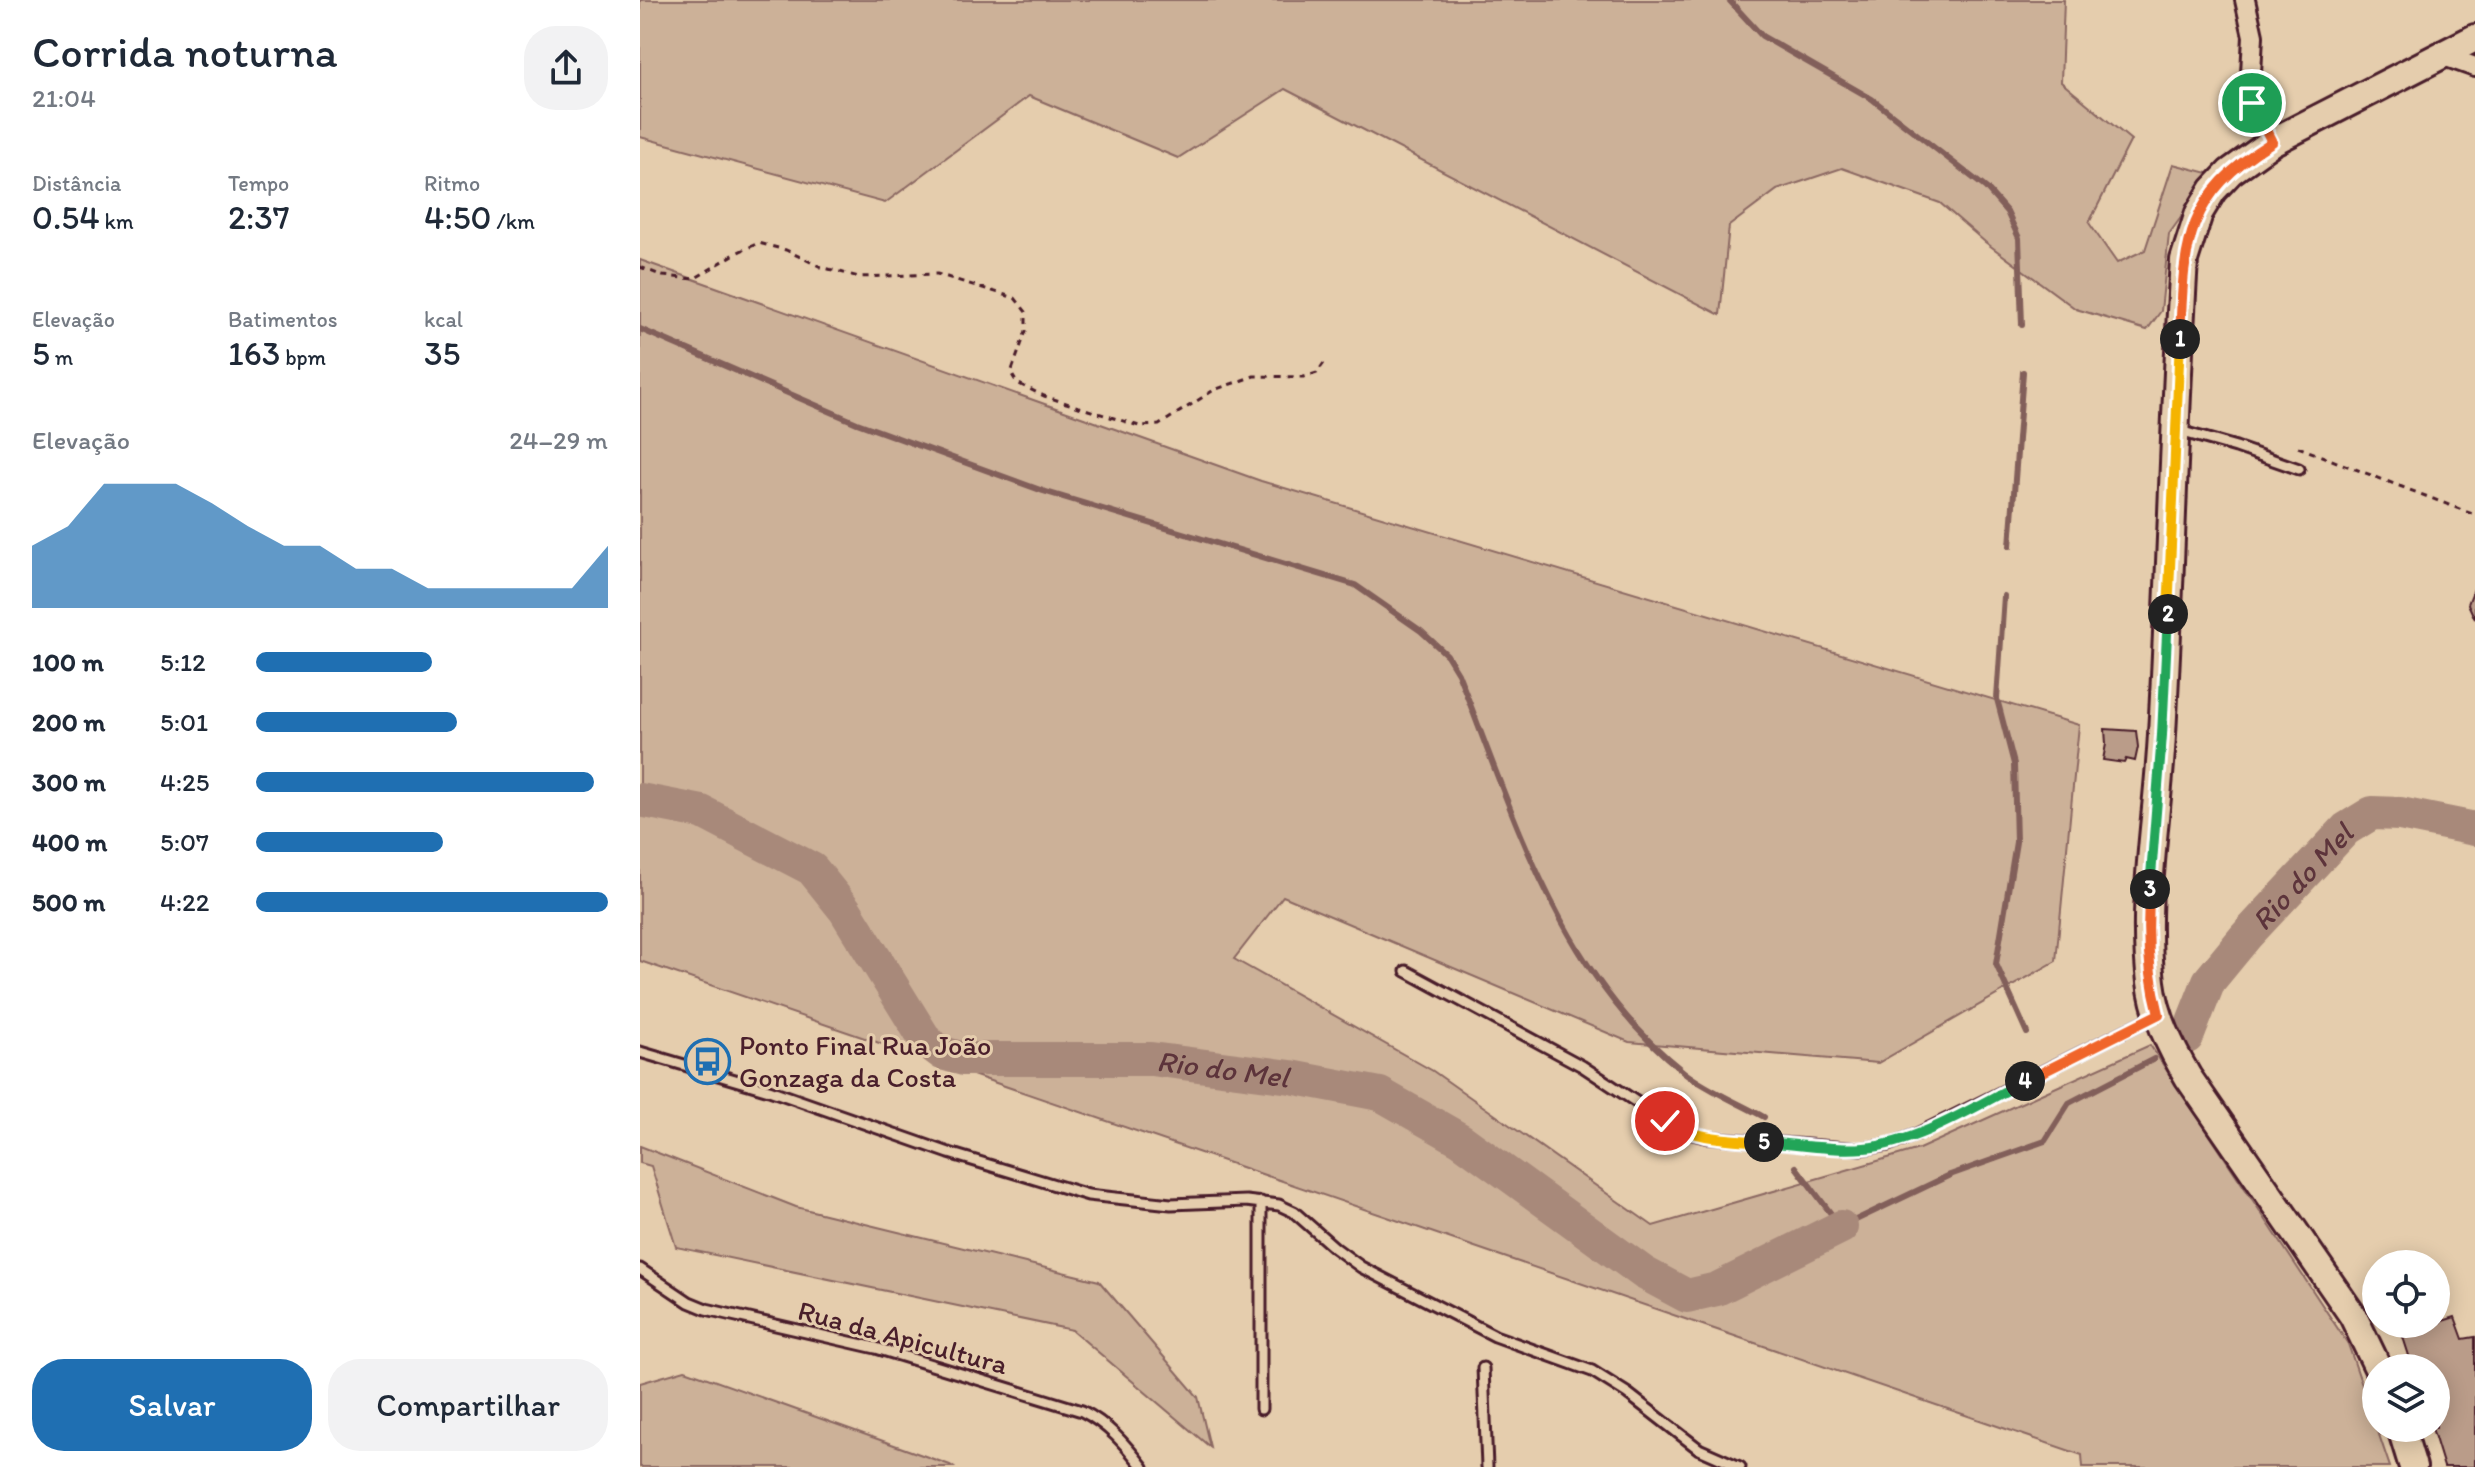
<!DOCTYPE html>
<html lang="pt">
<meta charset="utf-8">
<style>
:root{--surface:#fff;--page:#f2f2f3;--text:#1f2937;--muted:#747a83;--accent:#1f6fb2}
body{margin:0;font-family:Itim,sans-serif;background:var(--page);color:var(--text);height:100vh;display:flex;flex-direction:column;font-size:30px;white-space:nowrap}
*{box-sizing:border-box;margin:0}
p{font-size:26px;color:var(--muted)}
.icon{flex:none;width:44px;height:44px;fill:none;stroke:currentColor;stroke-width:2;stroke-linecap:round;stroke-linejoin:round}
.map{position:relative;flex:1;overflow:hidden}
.sheet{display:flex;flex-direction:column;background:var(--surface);width:640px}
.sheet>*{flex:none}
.tools{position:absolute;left:1722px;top:1250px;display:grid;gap:16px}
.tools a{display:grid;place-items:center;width:88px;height:88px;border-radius:50%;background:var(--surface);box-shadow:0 4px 20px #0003;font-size:40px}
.pin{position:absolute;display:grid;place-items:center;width:68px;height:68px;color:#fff;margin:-34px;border:4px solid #fff;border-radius:50%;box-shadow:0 2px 8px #0007}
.km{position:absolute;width:40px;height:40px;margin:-20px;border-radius:50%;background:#222;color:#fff;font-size:22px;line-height:40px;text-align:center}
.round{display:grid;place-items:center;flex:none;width:84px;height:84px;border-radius:32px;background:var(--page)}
.headline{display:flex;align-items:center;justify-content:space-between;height:136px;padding:0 32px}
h1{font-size:44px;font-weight:600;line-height:60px}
.stats{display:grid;grid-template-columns:repeat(3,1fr);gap:12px;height:136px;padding:8px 32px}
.stats div{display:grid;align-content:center}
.stats b{font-size:34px;font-weight:600}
.stats small{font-size:22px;font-weight:400}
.stats p{font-size:22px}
.chart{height:224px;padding:16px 32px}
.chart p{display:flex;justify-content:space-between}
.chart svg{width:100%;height:144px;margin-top:8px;fill:var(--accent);opacity:.7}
.cta{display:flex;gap:16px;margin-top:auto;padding:16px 32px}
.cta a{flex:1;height:92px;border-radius:32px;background:var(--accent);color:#fff;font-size:32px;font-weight:600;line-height:92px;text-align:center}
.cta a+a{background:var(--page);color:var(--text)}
ul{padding:0 32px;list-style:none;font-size:26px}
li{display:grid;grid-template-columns:128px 96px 1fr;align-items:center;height:60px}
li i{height:20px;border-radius:10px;background:var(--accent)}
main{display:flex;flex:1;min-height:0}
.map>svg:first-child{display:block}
.green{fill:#ccb198;stroke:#8b6862;stroke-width:2}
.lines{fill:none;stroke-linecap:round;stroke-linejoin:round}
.stream{stroke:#825f5a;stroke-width:6}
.river{stroke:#a8897a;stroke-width:34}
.building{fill:#ba9c89;stroke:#4a1f2b;stroke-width:2}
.service-casing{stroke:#4a1f2b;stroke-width:15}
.minor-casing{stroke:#4a1f2b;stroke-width:24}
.secondary-casing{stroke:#4a1f2b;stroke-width:32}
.path{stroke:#4a1f2b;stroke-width:3;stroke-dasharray:6 6;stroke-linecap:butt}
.service{stroke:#e5cdad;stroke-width:9}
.minor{stroke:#e5cdad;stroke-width:18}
.secondary{stroke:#e5cdad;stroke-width:26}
.split-1-casing{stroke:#fff;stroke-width:16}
.split-2-casing{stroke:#fff;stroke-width:16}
.split-3-casing{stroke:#fff;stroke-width:16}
.split-4-casing{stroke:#fff;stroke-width:16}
.split-5-casing{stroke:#fff;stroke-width:16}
.split-6-casing{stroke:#fff;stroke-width:16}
.split-1{stroke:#f0652b;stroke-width:10}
.split-2{stroke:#f5b400;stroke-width:10}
.split-3{stroke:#22a559;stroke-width:10}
.split-4{stroke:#f0652b;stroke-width:10}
.split-5{stroke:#22a559;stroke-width:10}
.split-6{stroke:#f5b400;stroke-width:10}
.labels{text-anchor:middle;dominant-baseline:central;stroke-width:6;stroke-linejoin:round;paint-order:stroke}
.poi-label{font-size:28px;fill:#4a1f2b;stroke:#e5cdad;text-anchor:start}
.street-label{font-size:28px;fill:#4a1f2b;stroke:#e5cdad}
.water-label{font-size:30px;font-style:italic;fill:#5d343b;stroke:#e5cdad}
</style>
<main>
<section class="sheet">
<div class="headline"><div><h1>Corrida noturna</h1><p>21:04</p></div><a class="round"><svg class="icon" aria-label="share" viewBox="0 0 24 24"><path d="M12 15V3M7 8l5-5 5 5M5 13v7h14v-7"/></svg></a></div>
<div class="stats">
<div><p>Distância</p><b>0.54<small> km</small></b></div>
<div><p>Tempo</p><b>2:37</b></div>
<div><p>Ritmo</p><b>4:50<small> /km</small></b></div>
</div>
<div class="stats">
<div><p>Elevação</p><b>5<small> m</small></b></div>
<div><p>Batimentos</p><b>163<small> bpm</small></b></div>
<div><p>kcal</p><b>35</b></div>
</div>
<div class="chart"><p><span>Elevação</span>24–29 m</p>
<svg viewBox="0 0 160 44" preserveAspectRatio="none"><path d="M0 44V25L10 19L20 6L30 6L40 6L50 12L60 19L70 25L80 25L90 32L100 32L110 38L120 38L130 38L140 38L150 38L160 25V44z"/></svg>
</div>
<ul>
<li><b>100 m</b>5:12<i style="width:50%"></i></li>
<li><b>200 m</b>5:01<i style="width:57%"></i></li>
<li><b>300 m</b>4:25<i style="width:96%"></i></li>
<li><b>400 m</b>5:07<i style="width:53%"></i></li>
<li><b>500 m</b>4:22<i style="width:100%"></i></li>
</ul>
<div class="cta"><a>Salvar</a><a>Compartilhar</a></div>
</section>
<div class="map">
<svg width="1835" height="1467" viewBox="0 0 1835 1467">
<rect width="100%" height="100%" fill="#e5cdad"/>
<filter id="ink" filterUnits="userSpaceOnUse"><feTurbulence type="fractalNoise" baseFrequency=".0125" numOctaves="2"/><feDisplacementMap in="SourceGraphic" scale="16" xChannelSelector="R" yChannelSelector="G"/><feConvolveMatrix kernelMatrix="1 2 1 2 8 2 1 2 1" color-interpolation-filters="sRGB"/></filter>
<g filter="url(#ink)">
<path class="green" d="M0,0H1424L1421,82L1491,140L1449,223L1477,263L1505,250L1533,164L1572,174L1529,234L1521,311L1507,330L1436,309L1345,242L1300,203L1202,168L1137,190L1089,226L1080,315L645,89L538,158L389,96L245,203L0,137Z
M0,260L621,481L1439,725L1416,961L1238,1063L989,1042L643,896L594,959L793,1071L1013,1226L1279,1149L1510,1045L1708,1344L1750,1467H1443L1442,1455L0,961Z
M0,1146L156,1207L459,1281L558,1397L570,1447L432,1330L36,1247L11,1166L0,1163Z
M45,1370L310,1465L313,1467H0V1383Z"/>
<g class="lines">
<path class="stream" d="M1089,0L1122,36L1232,99L1346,188L1367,212L1379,238L1382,325
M0,329L217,423L403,491L715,585L781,631L807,655L818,673C874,814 919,974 1044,1072C1067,1090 1099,1103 1124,1117
M1370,546L1383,372
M1364,596L1357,699L1374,764L1376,842L1356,964L1387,1033
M1156,1167L1201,1227L1310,1175L1405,1141L1429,1103L1514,1059"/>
<g class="river">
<path id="s1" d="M0,800L62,812L172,869L205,910L286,1041L302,1053L324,1059H511L651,1077L740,1094L821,1140L1004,1273L1047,1296L1077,1289L1201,1227"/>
<path id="s2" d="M1547,1037L1569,981L1606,936L1706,829L1732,813L1760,814L1835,829"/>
</g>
</g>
<path class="building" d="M1835,586V619L1828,604Z
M1465,729L1496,731L1498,747L1495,761L1486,759L1484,763L1463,760L1466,744Z
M1815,1317L1823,1339L1835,1337V1467H1804L1792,1428H1796V1368H1773L1762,1334Z"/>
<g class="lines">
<defs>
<path id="service" d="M1536,430L1596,447L1659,469
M766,971L942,1066L1025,1121L1045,1132L1065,1137L1220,1149L1248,1145L1275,1135L1515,1016
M0,1052L129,1090L309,1153L448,1195L531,1204L606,1201L639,1205L654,1212L695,1248L721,1267L855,1336L952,1371L987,1393L1059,1449L1100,1467
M0,1269L49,1302L66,1309L236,1348L442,1411C468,1424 485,1444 503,1467
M843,1368L847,1467
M621,1409V1202"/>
<path id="minor" d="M1605,0L1613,36L1610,92L1618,116L1632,142
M1801,55L1835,67"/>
<path id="secondary" d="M1738,1368L1713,1316L1548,1077C1531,1048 1515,1016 1511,982C1501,900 1518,816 1522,734C1531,576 1534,418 1544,260L1559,213L1573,190L1590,172L1632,142L1835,38
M1761,1428L1773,1467"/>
</defs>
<use href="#service" class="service-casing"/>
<use href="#minor" class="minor-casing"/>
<use href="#secondary" class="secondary-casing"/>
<path class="path" d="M0,267L23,276L54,279L98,252L119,243L146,250L181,267L219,277L297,274L375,298L386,312V331L371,373L377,383L404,396L499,426L519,425L574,390L614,376L664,377L677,373L686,360
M1658,447L1835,515"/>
<use href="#service" class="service"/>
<use href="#minor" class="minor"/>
<use href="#secondary" class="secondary"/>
</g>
</g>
<g class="lines" filter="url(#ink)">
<defs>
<path id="split-1" d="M1540,339C1544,244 1544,196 1632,142L1612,103"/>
<path id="split-2" d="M1528,614L1540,339"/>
<path id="split-3" d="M1510,889L1522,735L1528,614"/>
<path id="split-4" d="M1385,1081L1519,1014C1508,973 1506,932 1510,889"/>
<path id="split-5" d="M1124,1142C1154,1144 1195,1151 1224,1148C1278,1143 1337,1105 1385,1081"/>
<path id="split-6" d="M1025,1121C1058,1140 1088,1139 1124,1142"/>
</defs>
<use href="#split-1" class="split-1-casing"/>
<use href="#split-2" class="split-2-casing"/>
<use href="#split-3" class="split-3-casing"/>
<use href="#split-4" class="split-4-casing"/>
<use href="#split-5" class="split-5-casing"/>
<use href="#split-6" class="split-6-casing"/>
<use href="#split-1" class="split-1"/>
<use href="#split-2" class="split-2"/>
<use href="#split-3" class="split-3"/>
<use href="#split-4" class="split-4"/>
<use href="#split-5" class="split-5"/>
<use href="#split-6" class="split-6"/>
</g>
<defs>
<symbol id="bus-ring" viewBox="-11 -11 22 22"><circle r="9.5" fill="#e5cdad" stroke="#1f6fb2" stroke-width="1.5"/><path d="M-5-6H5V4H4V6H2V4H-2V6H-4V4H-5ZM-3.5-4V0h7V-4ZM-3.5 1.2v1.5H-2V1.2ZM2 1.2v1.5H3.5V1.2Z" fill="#1f6fb2"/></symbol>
</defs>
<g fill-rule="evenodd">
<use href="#bus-ring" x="42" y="1036" width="51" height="51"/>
</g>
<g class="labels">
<g class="poi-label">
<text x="99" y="1045">Ponto Final Rua João<tspan x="99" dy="32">Gonzaga da Costa</tspan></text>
</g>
<g class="street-label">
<text transform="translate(263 1337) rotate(15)">Rua da Apicultura</text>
</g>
<g class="water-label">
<text stroke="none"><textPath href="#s2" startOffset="200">Rio do Mel</textPath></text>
<text stroke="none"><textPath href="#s1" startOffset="696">Rio do Mel</textPath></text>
</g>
</g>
</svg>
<div class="tools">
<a><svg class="icon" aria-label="locate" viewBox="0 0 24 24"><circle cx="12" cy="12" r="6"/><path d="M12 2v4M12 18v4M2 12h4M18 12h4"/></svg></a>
<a><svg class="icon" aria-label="layers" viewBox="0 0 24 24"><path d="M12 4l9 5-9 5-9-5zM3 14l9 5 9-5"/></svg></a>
</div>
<div class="pin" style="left:1612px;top:103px;background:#1e9e55"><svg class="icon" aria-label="arrive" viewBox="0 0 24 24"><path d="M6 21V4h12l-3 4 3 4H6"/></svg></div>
<div class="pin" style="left:1025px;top:1121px;background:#d93025"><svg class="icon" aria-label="check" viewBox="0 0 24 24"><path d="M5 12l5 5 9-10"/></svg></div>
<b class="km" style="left:1540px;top:339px">1</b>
<b class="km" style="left:1528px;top:614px">2</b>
<b class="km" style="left:1510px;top:889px">3</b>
<b class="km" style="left:1385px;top:1081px">4</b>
<b class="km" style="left:1124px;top:1142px">5</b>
</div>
</main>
